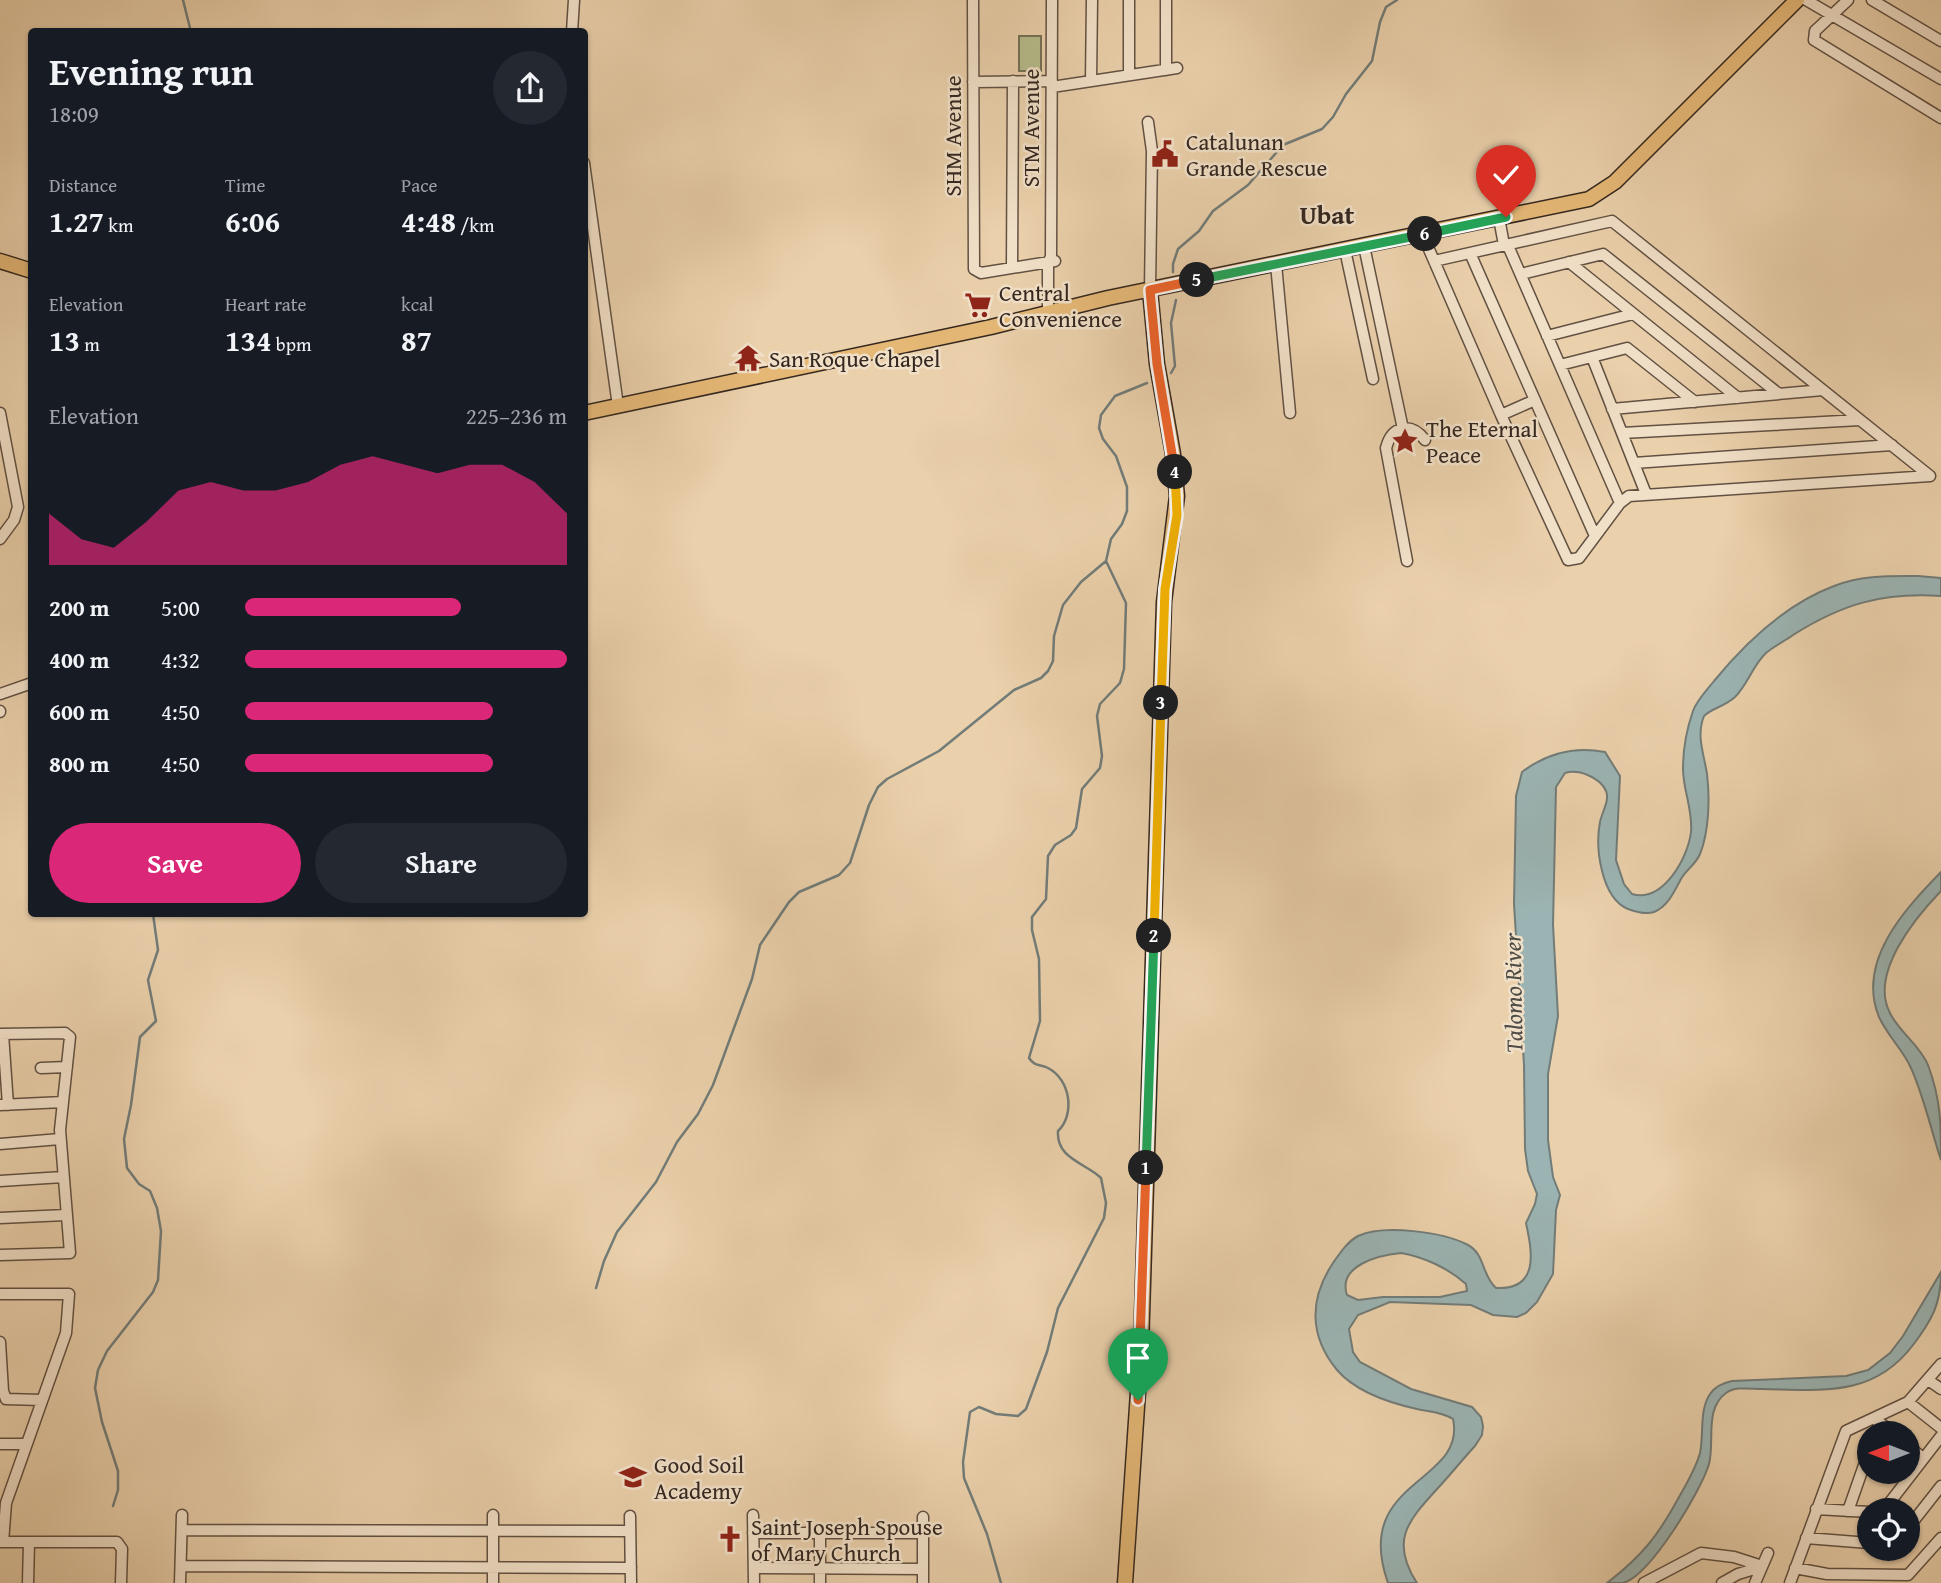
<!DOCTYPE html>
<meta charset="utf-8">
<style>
:root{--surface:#171b24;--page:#242831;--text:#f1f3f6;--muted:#9ea1a6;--accent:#db2777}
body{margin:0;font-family:"Gentium Book Plus",serif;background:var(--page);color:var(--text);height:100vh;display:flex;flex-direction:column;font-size:26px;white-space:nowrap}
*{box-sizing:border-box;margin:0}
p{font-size:23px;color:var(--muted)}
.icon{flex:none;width:38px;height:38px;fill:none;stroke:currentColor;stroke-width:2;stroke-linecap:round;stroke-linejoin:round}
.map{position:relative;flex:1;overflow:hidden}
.sheet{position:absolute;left:28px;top:28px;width:560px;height:889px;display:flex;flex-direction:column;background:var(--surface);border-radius:7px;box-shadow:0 2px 5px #0004}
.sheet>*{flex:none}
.needle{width:46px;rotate:270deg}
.tools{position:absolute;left:1857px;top:1421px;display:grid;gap:14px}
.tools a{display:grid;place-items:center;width:63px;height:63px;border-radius:50%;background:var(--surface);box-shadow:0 2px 5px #0004;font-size:35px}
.pin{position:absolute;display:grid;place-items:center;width:60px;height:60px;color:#fff;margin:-72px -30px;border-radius:50% 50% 50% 0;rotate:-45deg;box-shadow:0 0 7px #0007}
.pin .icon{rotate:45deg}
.km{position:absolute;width:35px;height:35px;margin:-18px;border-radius:50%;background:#222;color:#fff;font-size:19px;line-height:35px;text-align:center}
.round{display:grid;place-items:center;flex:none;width:74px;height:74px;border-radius:37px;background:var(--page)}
.headline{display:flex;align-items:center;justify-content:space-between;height:119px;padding:0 21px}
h1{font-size:38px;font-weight:800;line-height:52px}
.figures{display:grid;grid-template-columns:repeat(3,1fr);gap:10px;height:119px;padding:7px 21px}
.figures div{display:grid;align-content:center}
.figures b{font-size:30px;font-weight:800}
.figures small{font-size:19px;font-weight:400}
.figures p{font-size:19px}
.chart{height:196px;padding:14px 21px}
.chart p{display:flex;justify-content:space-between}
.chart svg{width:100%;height:126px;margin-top:7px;fill:var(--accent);opacity:.7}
.button{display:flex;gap:14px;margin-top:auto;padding:14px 21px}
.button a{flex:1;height:80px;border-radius:42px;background:var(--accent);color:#fff;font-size:28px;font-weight:800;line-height:80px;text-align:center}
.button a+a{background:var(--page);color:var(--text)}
ul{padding:0 21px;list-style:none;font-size:23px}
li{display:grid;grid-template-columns:112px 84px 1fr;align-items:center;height:52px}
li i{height:18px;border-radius:9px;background:var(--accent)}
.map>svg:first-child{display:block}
.green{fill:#b5bb8a;stroke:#747155;stroke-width:2}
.water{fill:#9bb4b3;stroke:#727c78;stroke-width:2;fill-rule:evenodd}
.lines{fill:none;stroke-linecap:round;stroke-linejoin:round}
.stream{stroke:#727c78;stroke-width:2.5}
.minor-casing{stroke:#625143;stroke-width:13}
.major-casing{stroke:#342720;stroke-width:17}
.minor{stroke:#f1e0c8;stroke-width:10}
.major{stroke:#e5b876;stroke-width:14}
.split-1-casing{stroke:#fff;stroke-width:14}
.split-2-casing{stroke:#fff;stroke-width:14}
.split-3-casing{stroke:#fff;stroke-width:14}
.split-4-casing{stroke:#fff;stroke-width:14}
.split-5-casing{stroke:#fff;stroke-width:14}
.split-6-casing{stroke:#fff;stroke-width:14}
.split-7-casing{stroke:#fff;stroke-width:14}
.split-1{stroke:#f0652b;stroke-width:9}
.split-2{stroke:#22a559;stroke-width:9}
.split-3{stroke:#f5b400;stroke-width:9}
.split-4{stroke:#f5b400;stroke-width:9}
.split-5{stroke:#f0652b;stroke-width:9}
.split-6{stroke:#22a559;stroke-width:9}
.split-7{stroke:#22a559;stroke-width:9}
.labels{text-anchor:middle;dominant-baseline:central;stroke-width:5;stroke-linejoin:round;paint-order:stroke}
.street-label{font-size:23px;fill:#342720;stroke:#f1e0c8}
.poi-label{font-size:23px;fill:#342720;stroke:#f1e0c8;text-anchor:start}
.water-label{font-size:24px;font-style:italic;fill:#4e4a45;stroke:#f1e0c8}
.quarter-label{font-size:26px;font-weight:bold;fill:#342720;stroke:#f1e0c8}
</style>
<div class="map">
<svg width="1941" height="1583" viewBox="0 0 1941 1583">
<rect width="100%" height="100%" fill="#ead0ab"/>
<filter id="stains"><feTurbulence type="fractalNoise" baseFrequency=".00286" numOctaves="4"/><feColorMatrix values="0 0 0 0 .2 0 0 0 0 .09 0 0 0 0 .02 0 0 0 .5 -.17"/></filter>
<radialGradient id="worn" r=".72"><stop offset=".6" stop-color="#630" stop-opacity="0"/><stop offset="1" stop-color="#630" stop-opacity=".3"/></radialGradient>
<path class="green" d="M1019,36H1041V71H1019Z"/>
<path class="water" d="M1918,576L1941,578V596C1883,592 1842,604 1793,635C1785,641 1774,646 1766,653C1753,665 1748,684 1735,697C1724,707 1712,708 1704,716C1696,736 1704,754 1707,774C1710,798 1709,832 1700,854C1696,864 1686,870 1681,879C1674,892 1668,906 1654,912C1645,915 1636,912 1628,909C1601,898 1595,847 1600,822C1602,812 1610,800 1606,791C1600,777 1578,769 1565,773L1556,787L1553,925L1558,1016L1548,1074V1140L1553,1177L1560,1195L1556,1210L1553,1274L1537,1302L1526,1313L1517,1317L1493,1315L1471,1305L1390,1302L1358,1315L1349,1329L1353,1352L1360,1362L1411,1389L1472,1407L1481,1417L1483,1426L1482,1435L1475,1446C1462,1460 1451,1474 1438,1488C1409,1520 1389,1540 1417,1583H1388C1351,1479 1467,1484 1453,1419C1442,1412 1430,1412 1417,1409C1390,1403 1356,1392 1337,1370C1309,1336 1309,1299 1333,1263C1340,1253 1347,1242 1358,1236C1383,1224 1444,1232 1468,1245C1485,1254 1482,1276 1496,1288C1540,1290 1532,1251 1526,1223L1535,1204L1537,1194L1528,1171L1525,1149L1524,1065L1514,904L1516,796L1522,772C1547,753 1575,746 1605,752L1620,776L1616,860L1624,884L1632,894C1663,903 1688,858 1691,832C1693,810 1683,790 1683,769C1683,751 1687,728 1693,711C1697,700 1707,690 1714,681C1746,642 1786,604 1834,586C1861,575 1889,576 1918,576ZM1401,1253C1424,1257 1448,1268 1466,1284L1467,1291L1440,1297H1383L1358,1300L1347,1295C1337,1265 1380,1255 1401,1253Z
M1941,872V891C1916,917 1869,973 1890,1013C1899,1032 1920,1045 1928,1065C1941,1100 1941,1124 1941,1160C1931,1130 1924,1097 1911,1068C1903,1050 1887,1035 1879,1017C1856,961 1905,909 1941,872Z
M1941,1272C1941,1304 1932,1320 1913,1345C1873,1398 1821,1390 1762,1389C1751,1389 1735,1386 1726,1393C1704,1409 1715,1442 1709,1464C1701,1491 1650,1576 1623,1583C1618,1583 1612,1583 1607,1583C1642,1556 1658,1536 1679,1497C1687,1483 1696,1468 1700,1453C1704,1435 1699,1410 1710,1394C1715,1386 1723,1383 1732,1381L1846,1376L1868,1370L1890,1353L1903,1336Z"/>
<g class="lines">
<path class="stream" d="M183,0L191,32
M1173,272V264L1178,249L1199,231L1213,211L1248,185L1283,145L1322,129L1333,117L1346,94L1372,61L1380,22L1386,7L1397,0
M1171,373L1175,366L1171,323L1176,300
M596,1288L604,1261L617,1232L656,1182L677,1142L698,1114L713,1085L752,979L760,945L789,902L799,892L839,875L850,863L869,805L878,787L887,779L939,751L1014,690L1041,678L1048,671L1053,661L1054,636L1063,605L1081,582L1106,561
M113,1506L118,1490V1471L102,1422L95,1388L98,1370L107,1351L153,1292L158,1280L161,1231L157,1208L150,1191L139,1184L127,1168L124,1139L131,1105L140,1037L156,1021L148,980L158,950L153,914
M1001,1583L987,1534L964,1478L963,1462L970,1412L979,1407L996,1414L1018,1416L1026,1409L1047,1352L1058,1308L1104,1218L1106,1203L1101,1178C1086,1163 1056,1159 1058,1131C1075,1115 1071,1080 1048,1068C1040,1064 1035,1067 1029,1058L1040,1021L1039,959L1032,930V917L1046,899L1048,856L1055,845L1071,835L1076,828L1082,789L1100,768L1102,756L1097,716L1100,704L1120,683L1124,669L1126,603L1106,561L1111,539L1122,524L1127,511V487L1116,456L1103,439L1099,428L1101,415L1115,396L1147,383"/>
<defs>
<path id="minor" d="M973,0L974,269L981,273L1055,261
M1806,0L1941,79
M1848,0L1815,31L1814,40L1941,118
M1872,0L1941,41
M572,32L574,0
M1166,70V0
M1129,75V0
M1091,81L1092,0
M973,82L1052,81
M1052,87L1177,68
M1148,122L1152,151L1150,290
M584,163L618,406
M1499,218L1504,245L1509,248L1620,503
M1364,246L1403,429
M1428,247L1501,415L1568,560L1579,558L1620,503L1629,496L1930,476
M1345,250L1373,379
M1470,253L1595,536
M1434,261L1612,221L1930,476
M1569,262L1738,398
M1276,264L1290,413
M1012,268L1013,81
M1521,274L1603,254L1779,394
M1048,313V262L1051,257L1052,0
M1547,336L1633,314
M1592,357L1646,494
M1560,365L1627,348L1695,402
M1612,409L1823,390
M0,413L18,507L14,520L0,539
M1501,415L1535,400
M1622,433L1860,420
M1634,463L1892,445
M1407,561L1386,448C1392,425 1411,422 1425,440
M0,694L32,683
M0,711V712
M0,1034L65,1033L70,1037L60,1130L70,1253L0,1255
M3,1034L8,1105
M41,1068L67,1067
M0,1105L63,1102
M0,1144L60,1139
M0,1181L63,1177
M0,1218L66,1215
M0,1294H69L66,1333L6,1503L3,1542
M0,1342L3,1391L6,1399L42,1400
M1928,1380L1941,1389
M1908,1402L1941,1428
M1875,1419L1893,1433
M0,1444H26
M1908,1446L1923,1458
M1816,1509L1869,1512
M1880,1510L1887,1506L1941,1436
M1848,1511L1869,1451
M493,1515V1583
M753,1515L754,1583
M630,1516L631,1583
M1908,1528L1941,1486
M182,1530L630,1531
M753,1533H923
M1806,1538L1869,1543
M0,1542H117L122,1549L121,1583
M181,1566L631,1568
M754,1568L923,1569
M1795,1568L1827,1574L1908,1575L1941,1538
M28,1583L29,1543
M180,1583L182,1515
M820,1583V1534
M923,1583V1517
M1644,1583L1701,1553L1734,1557L1762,1566
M1722,1583L1738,1574L1761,1567
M1755,1583L1768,1553
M1790,1583L1846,1431L1908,1402L1941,1364"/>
<path id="major" d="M0,261L32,271
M584,413L991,327L1108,298L1589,199L1615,182L1797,0
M1125,1583L1141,1348L1164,602L1177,496L1173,454L1157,364L1150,290"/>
</defs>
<use href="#minor" class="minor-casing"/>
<use href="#major" class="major-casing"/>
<use href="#minor" class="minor"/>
<use href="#major" class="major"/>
</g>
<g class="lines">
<defs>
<path id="split-1" d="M1138,1400L1146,1168"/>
<path id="split-2" d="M1146,1168L1154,936"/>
<path id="split-3" d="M1154,936L1161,703"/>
<path id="split-4" d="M1161,703L1165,589L1177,515L1175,472"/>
<path id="split-5" d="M1175,472L1157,364L1150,290L1197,280"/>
<path id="split-6" d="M1197,280L1425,234"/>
<path id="split-7" d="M1425,234L1506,217"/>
</defs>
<use href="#split-1" class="split-1-casing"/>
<use href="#split-2" class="split-2-casing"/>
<use href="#split-3" class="split-3-casing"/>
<use href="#split-4" class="split-4-casing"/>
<use href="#split-5" class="split-5-casing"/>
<use href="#split-6" class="split-6-casing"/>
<use href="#split-7" class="split-7-casing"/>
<use href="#split-1" class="split-1"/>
<use href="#split-2" class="split-2"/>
<use href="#split-3" class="split-3"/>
<use href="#split-4" class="split-4"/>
<use href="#split-5" class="split-5"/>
<use href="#split-6" class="split-6"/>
<use href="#split-7" class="split-7"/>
</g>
<defs>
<symbol id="civic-bare" viewBox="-9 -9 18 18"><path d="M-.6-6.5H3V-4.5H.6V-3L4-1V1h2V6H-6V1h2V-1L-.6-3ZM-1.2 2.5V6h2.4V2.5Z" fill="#8f2418" stroke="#f1e0c8" stroke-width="2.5" paint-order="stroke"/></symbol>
<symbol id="supermarket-bare" viewBox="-9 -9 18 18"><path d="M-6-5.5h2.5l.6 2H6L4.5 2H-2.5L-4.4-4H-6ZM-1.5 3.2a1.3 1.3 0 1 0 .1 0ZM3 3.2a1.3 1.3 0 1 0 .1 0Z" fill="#8f2418" stroke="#f1e0c8" stroke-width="2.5" paint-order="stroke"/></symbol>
<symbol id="temple-bare" viewBox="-9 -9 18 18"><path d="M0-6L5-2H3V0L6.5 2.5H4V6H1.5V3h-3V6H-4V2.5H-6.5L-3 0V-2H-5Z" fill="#8f2418" stroke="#f1e0c8" stroke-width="2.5" paint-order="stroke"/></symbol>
<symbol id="sight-bare" viewBox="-9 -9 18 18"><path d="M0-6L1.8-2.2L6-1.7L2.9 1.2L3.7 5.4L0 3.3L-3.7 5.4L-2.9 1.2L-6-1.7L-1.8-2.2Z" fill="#8f2418" stroke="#f1e0c8" stroke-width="2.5" paint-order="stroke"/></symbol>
<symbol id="school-bare" viewBox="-9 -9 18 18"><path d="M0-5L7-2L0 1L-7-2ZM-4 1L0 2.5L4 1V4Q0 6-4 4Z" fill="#8f2418" stroke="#f1e0c8" stroke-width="2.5" paint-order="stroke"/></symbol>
<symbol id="church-bare" viewBox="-9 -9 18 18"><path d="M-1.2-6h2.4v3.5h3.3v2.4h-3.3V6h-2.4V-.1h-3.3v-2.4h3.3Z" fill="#8f2418" stroke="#f1e0c8" stroke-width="2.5" paint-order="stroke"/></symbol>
</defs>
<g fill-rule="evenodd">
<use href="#civic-bare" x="1146" y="135" width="38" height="38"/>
<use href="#supermarket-bare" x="959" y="286" width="38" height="38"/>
<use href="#temple-bare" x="729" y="339" width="38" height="38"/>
<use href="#sight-bare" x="1386" y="422" width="38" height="38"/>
<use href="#school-bare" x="614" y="1458" width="38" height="38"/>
<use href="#church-bare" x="711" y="1520" width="38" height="38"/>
</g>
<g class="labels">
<g class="street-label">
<text transform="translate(1030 128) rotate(-90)">STM Avenue</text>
<text transform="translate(952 136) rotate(-90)">SHM Avenue</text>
</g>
<g class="poi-label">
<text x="1186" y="141">Catalunan<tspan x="1186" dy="26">Grande Rescue</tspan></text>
<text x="999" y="292">Central<tspan x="999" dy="26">Convenience</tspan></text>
<text x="769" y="358">San Roque Chapel</text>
<text x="1426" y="428">The Eternal<tspan x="1426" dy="26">Peace</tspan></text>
<text x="654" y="1464">Good Soil<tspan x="654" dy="26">Academy</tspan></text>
<text x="751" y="1526">Saint Joseph Spouse<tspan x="751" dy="26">of Mary Church</tspan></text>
</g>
<g class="water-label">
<text transform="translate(1513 993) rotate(-91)">Talomo River</text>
</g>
<g class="quarter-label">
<text x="1327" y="214">Ubat</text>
</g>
</g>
<rect width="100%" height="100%" filter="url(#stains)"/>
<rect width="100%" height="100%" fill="url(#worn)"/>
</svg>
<div class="tools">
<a><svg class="needle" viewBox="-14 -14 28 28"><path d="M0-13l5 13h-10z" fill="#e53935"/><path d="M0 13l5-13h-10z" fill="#9ea1a6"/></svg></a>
<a><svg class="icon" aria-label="locate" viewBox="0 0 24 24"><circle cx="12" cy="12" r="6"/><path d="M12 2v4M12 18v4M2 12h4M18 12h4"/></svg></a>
</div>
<div class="pin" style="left:1138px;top:1400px;background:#1e9e55"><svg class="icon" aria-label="arrive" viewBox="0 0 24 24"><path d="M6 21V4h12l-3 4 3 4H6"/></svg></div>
<div class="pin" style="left:1506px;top:217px;background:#d93025"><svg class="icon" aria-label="check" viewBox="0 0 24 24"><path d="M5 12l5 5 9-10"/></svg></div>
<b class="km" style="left:1146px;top:1168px">1</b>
<b class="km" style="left:1154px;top:936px">2</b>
<b class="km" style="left:1161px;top:703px">3</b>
<b class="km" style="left:1175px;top:472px">4</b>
<b class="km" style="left:1197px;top:280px">5</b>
<b class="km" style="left:1425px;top:234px">6</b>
<section class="sheet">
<div class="headline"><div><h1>Evening run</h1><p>18:09</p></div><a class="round"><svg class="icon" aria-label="share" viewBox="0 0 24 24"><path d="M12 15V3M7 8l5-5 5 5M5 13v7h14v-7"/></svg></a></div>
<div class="figures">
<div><p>Distance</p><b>1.27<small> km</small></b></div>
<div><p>Time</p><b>6:06</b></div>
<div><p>Pace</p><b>4:48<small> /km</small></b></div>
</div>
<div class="figures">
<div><p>Elevation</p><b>13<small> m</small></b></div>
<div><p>Heart rate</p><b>134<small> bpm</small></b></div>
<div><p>kcal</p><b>87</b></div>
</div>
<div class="chart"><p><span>Elevation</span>225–236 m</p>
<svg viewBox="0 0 160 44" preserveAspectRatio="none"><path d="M0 44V26L10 35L20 38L30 29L40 18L50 15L60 18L70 18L80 15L90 9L100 6L110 9L120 12L130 9L140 9L150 15L160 26V44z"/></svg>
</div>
<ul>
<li><b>200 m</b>5:00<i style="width:67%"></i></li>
<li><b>400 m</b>4:32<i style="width:100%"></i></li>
<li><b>600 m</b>4:50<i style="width:77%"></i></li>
<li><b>800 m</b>4:50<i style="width:77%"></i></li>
</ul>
<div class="button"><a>Save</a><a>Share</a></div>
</section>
</div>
